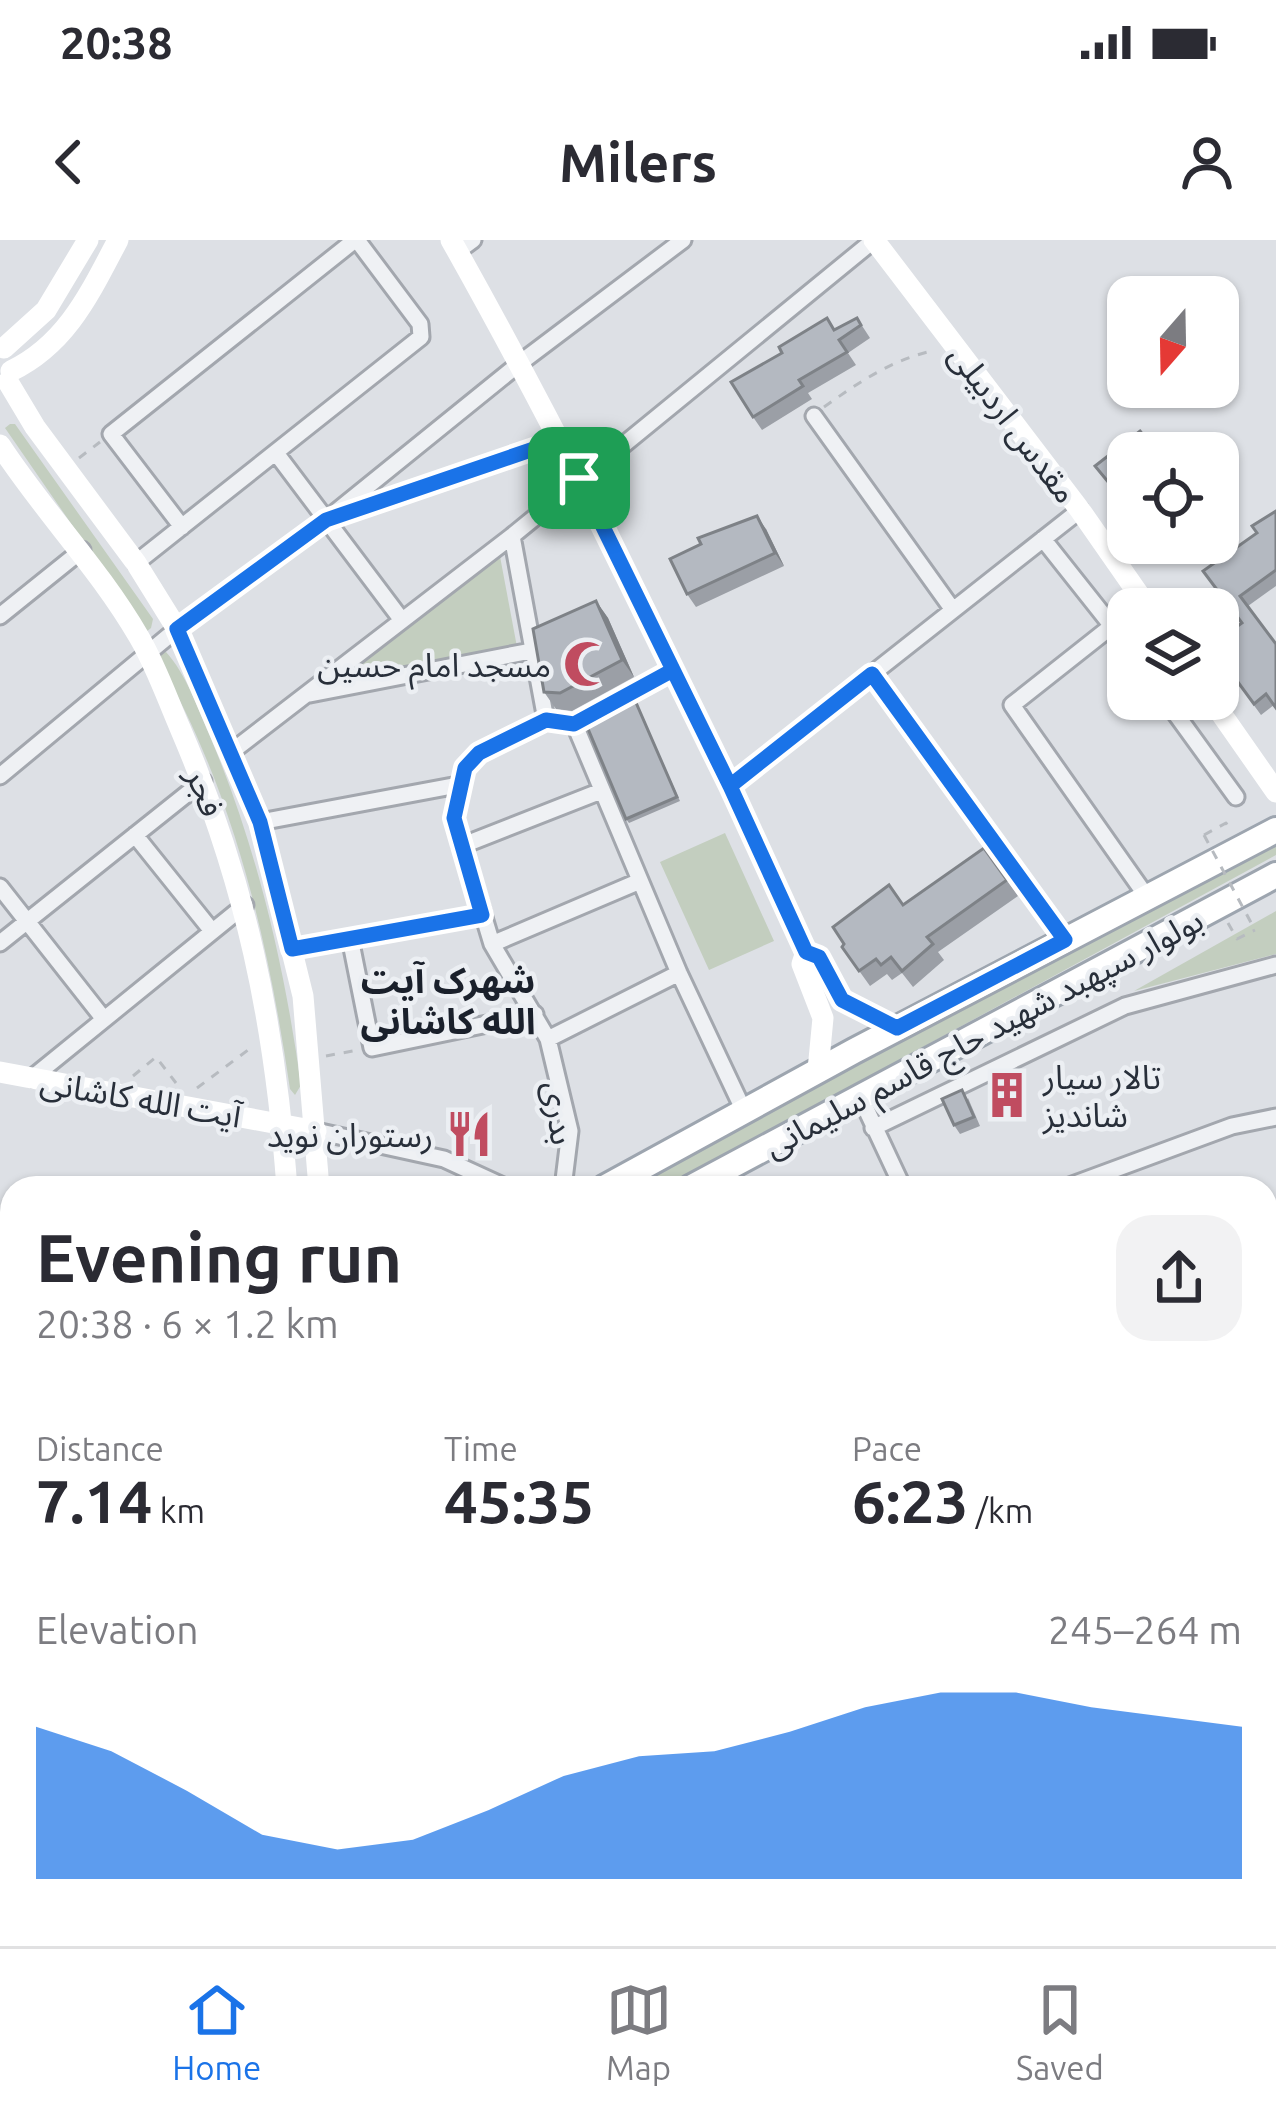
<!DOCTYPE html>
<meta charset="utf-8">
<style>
:root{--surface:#fff;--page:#f2f2f3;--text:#2b2b33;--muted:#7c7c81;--line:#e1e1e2;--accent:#1a73e8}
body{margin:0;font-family:Ubuntu,"Noto Sans Arabic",sans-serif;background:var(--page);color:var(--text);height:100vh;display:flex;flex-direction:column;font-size:45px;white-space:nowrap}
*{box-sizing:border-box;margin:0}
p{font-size:39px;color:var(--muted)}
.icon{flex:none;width:66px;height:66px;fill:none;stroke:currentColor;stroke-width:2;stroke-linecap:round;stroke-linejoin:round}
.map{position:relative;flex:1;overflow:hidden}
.sheet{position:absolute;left:0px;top:936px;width:1278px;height:771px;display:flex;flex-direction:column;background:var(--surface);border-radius:36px 36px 0 0;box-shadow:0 3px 9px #0004}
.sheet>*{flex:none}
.needle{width:78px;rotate:200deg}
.controls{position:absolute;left:1107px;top:36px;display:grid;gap:24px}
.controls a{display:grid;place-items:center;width:132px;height:132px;border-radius:24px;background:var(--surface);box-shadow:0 3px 9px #0004;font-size:60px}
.pin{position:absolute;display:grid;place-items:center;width:102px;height:102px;color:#fff;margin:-51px;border-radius:24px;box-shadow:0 6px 18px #0006}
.round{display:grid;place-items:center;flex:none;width:126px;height:126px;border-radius:36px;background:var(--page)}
.overview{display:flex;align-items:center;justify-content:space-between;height:204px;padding:0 36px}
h1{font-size:66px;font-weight:700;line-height:90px}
.metrics{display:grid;grid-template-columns:repeat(3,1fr);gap:18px;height:204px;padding:12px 36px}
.metrics div{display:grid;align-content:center}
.metrics b{font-size:60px;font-weight:700}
.metrics small{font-size:33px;font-weight:400}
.metrics p{font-size:33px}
.chart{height:336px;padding:24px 36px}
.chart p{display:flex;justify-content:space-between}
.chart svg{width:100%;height:216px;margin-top:12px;fill:var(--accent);opacity:.7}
.status{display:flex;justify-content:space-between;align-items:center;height:84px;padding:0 60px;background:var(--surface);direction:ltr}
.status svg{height:33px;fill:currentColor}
header{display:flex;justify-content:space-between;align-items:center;height:156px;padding:0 36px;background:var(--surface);font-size:54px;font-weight:700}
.tab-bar{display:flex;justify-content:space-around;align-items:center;height:168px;border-top:3px solid var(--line);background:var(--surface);font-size:33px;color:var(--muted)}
.tab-bar a{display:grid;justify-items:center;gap:6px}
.tab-bar .on{color:var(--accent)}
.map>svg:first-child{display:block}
.green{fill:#c3cebf}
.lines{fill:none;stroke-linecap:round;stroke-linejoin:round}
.street-casing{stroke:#a3a7ae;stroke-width:21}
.primary-casing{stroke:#9da5af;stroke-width:30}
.path{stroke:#b7bbc0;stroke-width:3;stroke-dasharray:9 9;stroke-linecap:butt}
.street{stroke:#eff1f4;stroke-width:15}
.secondary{stroke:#fff;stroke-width:21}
.primary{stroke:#fff;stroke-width:24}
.path-bridge{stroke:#b7bbc0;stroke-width:3;stroke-dasharray:9 9;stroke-linecap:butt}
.wall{fill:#9b9fa6}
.shaded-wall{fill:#7e8287}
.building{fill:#b4b9c1;stroke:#7e8287;stroke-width:3}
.route-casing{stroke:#fff;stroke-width:24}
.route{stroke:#1a73e8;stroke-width:15}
.labels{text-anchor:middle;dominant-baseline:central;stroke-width:9;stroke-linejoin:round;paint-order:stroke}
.street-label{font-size:33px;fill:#282f3a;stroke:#eceff3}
.poi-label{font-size:33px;fill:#282f3a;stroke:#eceff3;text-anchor:end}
.neighbourhood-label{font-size:36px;font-weight:bold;fill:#1a202b;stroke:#eceff3}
</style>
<div class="status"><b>20:38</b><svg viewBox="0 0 49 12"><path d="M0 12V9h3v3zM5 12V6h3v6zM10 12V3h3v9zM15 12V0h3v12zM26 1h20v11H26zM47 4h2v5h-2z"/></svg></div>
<header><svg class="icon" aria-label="back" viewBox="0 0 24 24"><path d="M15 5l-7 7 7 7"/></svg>Milers<svg class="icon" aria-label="person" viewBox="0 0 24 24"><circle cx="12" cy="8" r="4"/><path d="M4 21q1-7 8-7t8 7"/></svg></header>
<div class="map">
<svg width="1276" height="1706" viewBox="0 0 1276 1706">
<rect width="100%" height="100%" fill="#dde0e5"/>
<path class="green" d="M10,184H15L153,379L151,388L146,392L5,188Z
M499,311L517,407L337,444Z
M166,412C186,434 197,466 209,494C257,607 284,724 301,845L295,855L290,849C268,700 234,552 158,420L159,414Z
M725,593L774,701L709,730L660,622Z
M1276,601V615L739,907L662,948H629Z
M1276,670V714L1134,751L1276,671Z"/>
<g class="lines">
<defs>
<path id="street" d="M458,11L473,0
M814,176L953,370
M276,213L401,379
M341,275L560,200
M182,287L111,194L355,0
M512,296L546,480L479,513L465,528L454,578L492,704L548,799L570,891L563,948
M1043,299L1112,386L1012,465L1147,657
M136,323L421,97L420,84L357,0
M0,376L82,310
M1112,386L1128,409
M872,434L1065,700
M310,454L531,411
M1165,459L1236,557
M546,480L574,483L673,430
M574,483L679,733L744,871
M230,513L512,296L874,0
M0,536L177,389L326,280L520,123L683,0
M730,546L1080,270
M260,582L458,545
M135,595L212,691
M461,606L601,551
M0,647L103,778
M350,698L372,808L535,774
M0,703L203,541
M492,704L640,641
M292,709L482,675
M548,799L679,733
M32,838L245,665
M860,856L903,948
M873,888L1125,766L1276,725
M316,891L444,919L507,948
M1064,948L1232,886L1276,877
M0,1014L12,1016
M1274,1014L1276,1032
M0,1104L12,1103
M1274,1175L1276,1158
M0,1224L12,1227
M0,1361H12
M1266,1450L1276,1449
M0,1487H12
M0,1585L12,1595
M0,1629L12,1624
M1276,1654L1270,1657L1276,1667
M60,1695L64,1706
M145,1695V1706
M893,1695L906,1706
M979,1695L987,1706
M1039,1695L1044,1706
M1099,1695V1706
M1199,1695L1205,1706
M401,1706L422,1695
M623,1706L638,1695"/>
<path id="primary" d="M604,948L854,811L1276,590
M690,948L1276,635
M0,1145L12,1143
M0,1185L12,1183"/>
</defs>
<use href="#street" class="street-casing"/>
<use href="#primary" class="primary-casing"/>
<path class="path" d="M824,167C858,143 891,120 932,111
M79,218L100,202
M1204,595L1226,583L1231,591
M1228,683L1237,699L1255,690
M326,816L358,810
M133,836L156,817L176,843
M197,848L252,807"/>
<use href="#street" class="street"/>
<path class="secondary" d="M451,0C581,231 696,471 806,712L802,724L823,778L818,830
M874,0L1080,270L1149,369
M4,108L46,70L88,0
M11,131C67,104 90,53 118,0
M8,142L35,187L136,323L177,389L260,582L303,756L319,948
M0,205C43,271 99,328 139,397C156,426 167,458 180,488C246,642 275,782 287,948
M1211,459L1276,552
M806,712L819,717L842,760L897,788
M0,832L316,891
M300,1695V1706
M329,1695L330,1706"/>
<use href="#primary" class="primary"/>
<path class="path-bridge" d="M1204,595L1255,690"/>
</g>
<path class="wall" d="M857,78L870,98L848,113L856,125L808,153L812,159L762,190L753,177L782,113Z
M1276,271V346L1248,366L1274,465L1261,475L1218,416L1241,383L1203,331L1257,293Z
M766,289L784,326L696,367L687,354Z
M596,361L608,378L634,437L572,471L556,469L544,452Z
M634,458L680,561L629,583L626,579Z
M984,608L1018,656L938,712L944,720L913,747L902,733L892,740L887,734L870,746L842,707Z
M968,858L980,886L960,894L954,885Z"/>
<path class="shaded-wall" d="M757,276L766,289L784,326L775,313Z
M596,361L608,378L634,437L622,420Z"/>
<path class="building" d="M827,78L834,90L857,78L861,85L839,100L847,112L799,140L803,146L753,177L731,142L782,113L779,107Z
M1140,191L1149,203L1154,200L1163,213H1128V257L1123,260L1095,226Z
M1276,271V330L1240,356L1276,404V468L1266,454L1254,464L1218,415V400L1242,383L1203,331L1257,293L1252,286Z
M757,276L775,313L687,354L670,319L701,304L698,298Z
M596,361L622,420L560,453L544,452L533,389Z
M634,458L677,557L626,579L586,484Z
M984,608L1007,640L927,697L933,704L902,731L891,717L881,725L876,719L859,731L842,707L844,704L833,687L889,645L903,665Z
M962,850L974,877L954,885L942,859Z
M938,1695H965L971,1706H936L932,1704Z"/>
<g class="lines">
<defs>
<path id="route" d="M579,238L560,200L326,280L177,389L260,582L292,709L482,675L454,578L465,528L479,513L546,480L574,484L673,430L730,546L872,434L1065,700L897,788L842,760L819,717L806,712L730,546L579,238"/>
</defs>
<use href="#route" class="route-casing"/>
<use href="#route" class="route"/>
</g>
<defs>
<symbol id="mosque-bare" viewBox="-9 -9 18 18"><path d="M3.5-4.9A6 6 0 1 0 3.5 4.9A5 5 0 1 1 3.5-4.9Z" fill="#c04c60" stroke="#eceff3" stroke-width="2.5" paint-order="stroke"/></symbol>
<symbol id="building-bare" viewBox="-9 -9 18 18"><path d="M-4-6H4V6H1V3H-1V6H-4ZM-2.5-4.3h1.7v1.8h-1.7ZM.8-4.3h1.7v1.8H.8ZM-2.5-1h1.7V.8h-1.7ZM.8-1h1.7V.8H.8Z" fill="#c04c60" stroke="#eceff3" stroke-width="2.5" paint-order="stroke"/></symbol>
<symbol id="restaurant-bare" viewBox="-9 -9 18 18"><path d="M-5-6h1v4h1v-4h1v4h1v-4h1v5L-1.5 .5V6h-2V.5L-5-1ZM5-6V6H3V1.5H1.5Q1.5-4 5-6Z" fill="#c04c60" stroke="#eceff3" stroke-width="2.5" paint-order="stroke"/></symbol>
</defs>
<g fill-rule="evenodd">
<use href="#mosque-bare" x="554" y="391" width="66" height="66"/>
<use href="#building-bare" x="974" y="822" width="66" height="66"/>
<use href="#restaurant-bare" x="436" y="861" width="66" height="66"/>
</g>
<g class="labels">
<g class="street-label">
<text transform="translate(1014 183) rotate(53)">مقدس اردبیلی</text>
<text transform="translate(206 552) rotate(69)">فجر</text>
<text transform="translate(983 792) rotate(-28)">بولوار سپهبد شهید حاج قاسم سلیمانی</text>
<text transform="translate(141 858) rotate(10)">آیت الله کاشانی</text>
<text transform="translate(560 873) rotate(83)">بدری</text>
</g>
<g class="poi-label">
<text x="551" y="424">مسجد امام حسین</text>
<text x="1043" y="836" text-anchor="start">تالار سیار<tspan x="1043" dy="38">شاندیز</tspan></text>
<text x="433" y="894">رستوران نوید</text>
</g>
<g class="neighbourhood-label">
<text x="448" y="739">شهرک آیت<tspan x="448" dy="41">الله کاشانی</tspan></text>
</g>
</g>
</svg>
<div class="controls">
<a><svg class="needle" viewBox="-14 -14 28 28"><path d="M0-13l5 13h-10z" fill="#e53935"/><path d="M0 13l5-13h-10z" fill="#7c7c81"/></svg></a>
<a><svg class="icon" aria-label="locate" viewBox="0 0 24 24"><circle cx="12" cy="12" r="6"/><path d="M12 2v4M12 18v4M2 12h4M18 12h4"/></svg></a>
<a><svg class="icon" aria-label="layers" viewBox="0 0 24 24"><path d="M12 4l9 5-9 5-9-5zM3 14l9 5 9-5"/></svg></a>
</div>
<div class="pin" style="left:579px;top:238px;background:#1e9e55"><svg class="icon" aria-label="arrive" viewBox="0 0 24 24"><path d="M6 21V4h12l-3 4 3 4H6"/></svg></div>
<section class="sheet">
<div class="overview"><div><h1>Evening run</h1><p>20:38 · 6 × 1.2 km</p></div><a class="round"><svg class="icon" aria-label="share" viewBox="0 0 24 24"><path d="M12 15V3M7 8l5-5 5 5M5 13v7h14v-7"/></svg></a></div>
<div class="metrics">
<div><p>Distance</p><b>7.14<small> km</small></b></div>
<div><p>Time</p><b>45:35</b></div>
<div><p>Pace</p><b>6:23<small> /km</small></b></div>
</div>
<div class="chart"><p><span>Elevation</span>245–264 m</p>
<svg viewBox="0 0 160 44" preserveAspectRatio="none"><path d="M0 44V13L10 18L20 26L30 35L40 38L50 36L60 30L70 23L80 19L90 18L100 14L110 9L120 6L130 6L140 9L150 11L160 13V44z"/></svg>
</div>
</section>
</div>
<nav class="tab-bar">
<a class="on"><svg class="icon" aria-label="home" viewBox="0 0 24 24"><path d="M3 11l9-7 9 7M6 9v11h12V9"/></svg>Home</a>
<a><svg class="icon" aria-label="map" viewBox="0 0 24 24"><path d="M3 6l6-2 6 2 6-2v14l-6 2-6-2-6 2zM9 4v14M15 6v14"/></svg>Map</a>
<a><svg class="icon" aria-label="saved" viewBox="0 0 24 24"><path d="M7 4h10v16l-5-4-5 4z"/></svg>Saved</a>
</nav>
